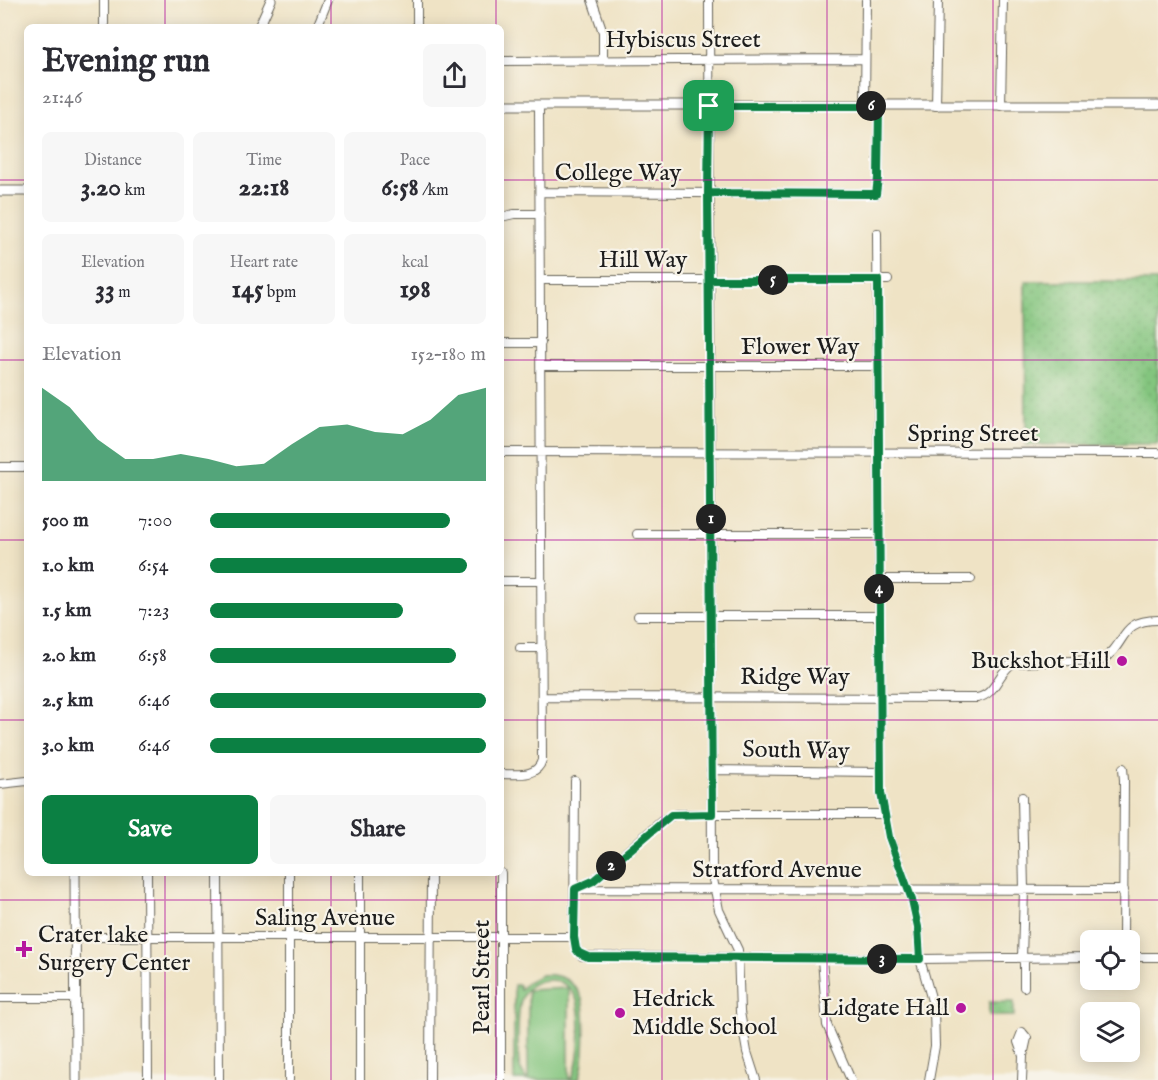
<!DOCTYPE html>
<meta charset="utf-8">
<style>
:root{--surface:#fff;--page:#f7f7f7;--text:#2b2b33;--muted:#7c7c81;--accent:#0b8043}
body{margin:0;font-family:"IM FELL English",serif;background:var(--page);color:var(--text);height:100vh;display:flex;flex-direction:column;font-size:22px;white-space:nowrap}
*{box-sizing:border-box;margin:0}
p{font-size:20px;color:var(--muted)}
.icon{flex:none;width:33px;height:33px;fill:none;stroke:currentColor;stroke-width:2;stroke-linecap:round;stroke-linejoin:round}
.map{position:relative;flex:1;overflow:hidden}
.panel{position:absolute;left:24px;top:24px;width:480px;height:852px;display:flex;flex-direction:column;background:var(--surface);border-radius:9px;box-shadow:0 3px 15px #0003}
.panel>*{flex:none}
.buttons{position:absolute;left:1080px;top:930px;display:grid;gap:12px}
.buttons a{display:grid;place-items:center;width:60px;height:60px;border-radius:9px;background:var(--surface);box-shadow:0 3px 15px #0003;font-size:30px}
.pin{position:absolute;display:grid;place-items:center;width:51px;height:51px;color:#fff;margin:-26px;border-radius:12px;box-shadow:0 3px 9px #0006}
.km{position:absolute;width:30px;height:30px;margin:-15px;border-radius:50%;background:#222;color:#fff;font-size:16px;line-height:30px;text-align:center}
.round{display:grid;place-items:center;flex:none;width:63px;height:63px;border-radius:9px;background:var(--page)}
.headline{display:flex;align-items:center;justify-content:space-between;height:102px;padding:0 18px}
h1{font-size:33px;font-weight:700;line-height:45px}
.figures{display:grid;grid-template-columns:repeat(3,1fr);gap:9px;height:102px;padding:6px 18px}
.figures div{display:grid;align-content:center;border-radius:9px;background:var(--page);text-align:center}
.figures b{font-size:26px;font-weight:700}
.figures small{font-size:16px;font-weight:400}
.figures p{font-size:16px}
.chart{height:168px;padding:12px 18px}
.chart p{display:flex;justify-content:space-between}
.chart svg{width:100%;height:108px;margin-top:6px;fill:var(--accent);opacity:.7}
.cta{display:flex;gap:12px;margin-top:auto;padding:12px 18px}
.cta a{flex:1;height:69px;border-radius:9px;background:var(--accent);color:#fff;font-size:24px;font-weight:700;line-height:69px;text-align:center}
.cta a+a{background:var(--page);color:var(--text)}
ul{padding:0 18px;list-style:none;font-size:20px}
li{display:grid;grid-template-columns:96px 72px 1fr;align-items:center;height:45px}
li i{height:15px;border-radius:8px;background:var(--accent)}
.map>svg:first-child{display:block}
.grass{fill:url(#grass-dots);stroke:#50704d;stroke-width:1.5}
.garden{fill:#83c57e;stroke:#50704d;stroke-width:1.5}
.lines{fill:none;stroke-linecap:round;stroke-linejoin:round}
.minor-casing{stroke:#666257;stroke-width:10}
.major-casing{stroke:#666257;stroke-width:11}
.minor{stroke:#fff;stroke-width:8}
.major{stroke:#fff;stroke-width:9}
.route-casing{stroke:#fff;stroke-width:12}
.route{stroke:#0b8043;stroke-width:8}
.grid{fill:none;stroke:#b5179e;stroke-width:1.5;stroke-opacity:0.55}
.poi-dot{fill:#b5179e;stroke:#f7f3e8;stroke-width:2}
.labels{text-anchor:middle;dominant-baseline:central;stroke-width:4.5;stroke-linejoin:round;paint-order:stroke}
.street-label{font-size:24px;fill:#1c1c1c;stroke:#f7f3e8}
.poi-label{font-size:24px;fill:#1c1c1c;stroke:#f7f3e8;text-anchor:end}
</style>
<div class="map">
<svg width="1158" height="1080" viewBox="0 0 1158 1080">
<defs>
<pattern id="grass-dots" width="8" height="8" patternUnits="userSpaceOnUse" patternTransform="scale(1.5)"><rect width="8" height="8" fill="#83c57e"/><path d="M2 2h.1M6 6h.1" fill="none" stroke="#71a96c" stroke-width="1.8" stroke-linecap="round"/></pattern>
</defs>
<rect width="100%" height="100%" fill="#f7f3e8"/>
<filter id="ink" filterUnits="userSpaceOnUse"><feTurbulence type="fractalNoise" baseFrequency=".0167" numOctaves="2"/><feDisplacementMap in="SourceGraphic" scale="12" xChannelSelector="R" yChannelSelector="G"/><feConvolveMatrix kernelMatrix="1 2 1 2 8 2 1 2 1" color-interpolation-filters="sRGB"/></filter>
<filter id="wash" filterUnits="userSpaceOnUse"><feTurbulence type="fractalNoise" baseFrequency=".008" numOctaves="4" result="noise"/><feDisplacementMap in="SourceGraphic" scale="24" xChannelSelector="R" yChannelSelector="G"/><feGaussianBlur stdDeviation="1.35" result="paint"/><feColorMatrix in="noise" values="0 0 0 0 0 0 0 0 0 0 0 0 0 0 0 0 0 1.4 0 .05"/><feComposite in="paint" operator="in"/></filter>
<g filter="url(#wash)">
<rect width="100%" height="100%" fill="#efe3c5"/>
<path class="grass" d="M1025,281H1158V444L1026,445Z
M989,1002H1014V1016H989Z"/>
<path class="garden" d="M541,975C560,973 575,981 582,999C586,1016 586,1066 578,1080H570C581,1066 581,1022 578,1005C577,998 574,993 569,988V1080H528V990L569,988C554,975 530,978 522,998C517,1008 517,1057 520,1068C522,1072 524,1076 527,1080H514V985H519L520,990L527,982Z"/>
</g>
<g filter="url(#ink)">
<g class="lines">
<defs>
<path id="minor" d="M592,0L603,32V60
M709,0L712,874L719,910L738,950L740,1012L747,1052L756,1080
M104,27V0
M317,27L328,0
M417,27V0
M501,61L865,59
M865,106L866,0
M936,106L938,0
M1001,106L1003,0
M540,192L876,194L878,179L879,106
M501,217L514,214H540
M877,233L881,793L889,837L912,900L918,927L920,959L934,1008L935,1046L929,1080
M541,280H888
M501,343H541
M542,366H878
M501,452L1158,453
M0,467H27
M637,534H879
M879,579H971
M501,581H542
M638,616H879
M520,648H542
M543,697L977,698C997,694 997,673 1013,663L1102,660C1128,644 1118,620 1158,620
M1123,768L1124,780L1123,940
M711,770L880,772
M501,774C516,774 537,778 542,760L539,105
M575,781L574,937L576,949L582,956L920,959L1090,957
M0,784L27,781
M1022,797L1024,890L1022,958L1024,962V987
M147,873L148,1080
M218,873L219,1080
M289,873V1080
M360,873V1080
M501,873V1080
M579,887L593,881L663,820L676,814H883
M575,889L1124,890
M76,937H574
M1130,957H1158
M822,959L827,1025L851,1080
M0,998H76
M1022,1032L1018,1042L1023,1056
M430,1080L431,873
M1022,1080L1023,1056L1027,1038L1022,1032"/>
<path id="major" d="M259,27L271,0
M501,105H1158
M0,191H27
M75,873L76,1080"/>
</defs>
<use href="#minor" class="minor-casing"/>
<use href="#major" class="major-casing"/>
<use href="#minor" class="minor"/>
<use href="#major" class="major"/>
</g>
</g>
<g class="lines" filter="url(#ink)">
<defs>
<path id="route" d="M709,106L708,193L712,814L671,815L593,881L575,889L574,937L576,949L579,953L588,957L920,959L918,927L912,900L889,837L881,793L878,280H709L708,193L876,194L878,178L879,106H709"/>
</defs>
<use href="#route" class="route-casing"/>
<use href="#route" class="route"/>
</g>
<path class="grid" d="M165,0V27M331,0V27M496,0V27M662,0V1080M827,0V1080M993,0V1080M0,180H27M501,180H1158M0,360H27M501,360H1158M0,540H27M501,540H1158M0,720H27M501,720H1158M165,873V1080M331,873V1080M496,873V1080M0,900H1158"/>
<g class="poi-dot">
<circle cx="1122" cy="661" r="6"/>
<path d="M21 940h6v6h6v6h-6v6h-6v-6h-6v-6h6z"/>
<circle cx="961" cy="1008" r="6"/>
<circle cx="620" cy="1013" r="6"/>
</g>
<g class="labels">
<g class="street-label">
<text x="683" y="40">Hybiscus Street</text>
<text x="618" y="173">College Way</text>
<text x="643" y="260">Hill Way</text>
<text x="800" y="347">Flower Way</text>
<text x="973" y="434">Spring Street</text>
<text x="795" y="677">Ridge Way</text>
<text transform="translate(796 751) rotate(1)">South Way</text>
<text x="777" y="870">Stratford Avenue</text>
<text x="325" y="918">Saling Avenue</text>
<text transform="translate(482 977) rotate(-90)">Pearl Street</text>
</g>
<g class="poi-label">
<text x="1110" y="661">Buckshot Hill</text>
<text x="38" y="935" text-anchor="start">Crater lake<tspan x="38" dy="28">Surgery Center</tspan></text>
<text x="632" y="999" text-anchor="start">Hedrick<tspan x="632" dy="28">Middle School</tspan></text>
<text x="949" y="1008">Lidgate Hall</text>
</g>
</g>
</svg>
<div class="buttons">
<a><svg class="icon" aria-label="locate" viewBox="0 0 24 24"><circle cx="12" cy="12" r="6"/><path d="M12 2v4M12 18v4M2 12h4M18 12h4"/></svg></a>
<a><svg class="icon" aria-label="layers" viewBox="0 0 24 24"><path d="M12 4l9 5-9 5-9-5zM3 14l9 5 9-5"/></svg></a>
</div>
<div class="pin" style="left:709px;top:106px;background:#1e9e55"><svg class="icon" aria-label="arrive" viewBox="0 0 24 24"><path d="M6 21V4h12l-3 4 3 4H6"/></svg></div>
<b class="km" style="left:711px;top:519px">1</b>
<b class="km" style="left:611px;top:866px">2</b>
<b class="km" style="left:882px;top:959px">3</b>
<b class="km" style="left:879px;top:589px">4</b>
<b class="km" style="left:773px;top:280px">5</b>
<b class="km" style="left:871px;top:106px">6</b>
<section class="panel">
<div class="headline"><div><h1>Evening run</h1><p>21:46</p></div><a class="round"><svg class="icon" aria-label="share" viewBox="0 0 24 24"><path d="M12 15V3M7 8l5-5 5 5M5 13v7h14v-7"/></svg></a></div>
<div class="figures">
<div><p>Distance</p><b>3.20<small> km</small></b></div>
<div><p>Time</p><b>22:18</b></div>
<div><p>Pace</p><b>6:58<small> /km</small></b></div>
</div>
<div class="figures">
<div><p>Elevation</p><b>33<small> m</small></b></div>
<div><p>Heart rate</p><b>145<small> bpm</small></b></div>
<div><p>kcal</p><b>198</b></div>
</div>
<div class="chart"><p><span>Elevation</span>152–180 m</p>
<svg viewBox="0 0 160 44" preserveAspectRatio="none"><path d="M0 44V6L10 14L20 27L30 35L40 35L50 33L60 35L70 38L80 37L90 29L100 22L110 21L120 24L130 25L140 19L150 9L160 6V44z"/></svg>
</div>
<ul>
<li><b>500 m</b>7:00<i style="width:87%"></i></li>
<li><b>1.0 km</b>6:54<i style="width:93%"></i></li>
<li><b>1.5 km</b>7:23<i style="width:70%"></i></li>
<li><b>2.0 km</b>6:58<i style="width:89%"></i></li>
<li><b>2.5 km</b>6:46<i style="width:100%"></i></li>
<li><b>3.0 km</b>6:46<i style="width:100%"></i></li>
</ul>
<div class="cta"><a>Save</a><a>Share</a></div>
</section>
</div>
